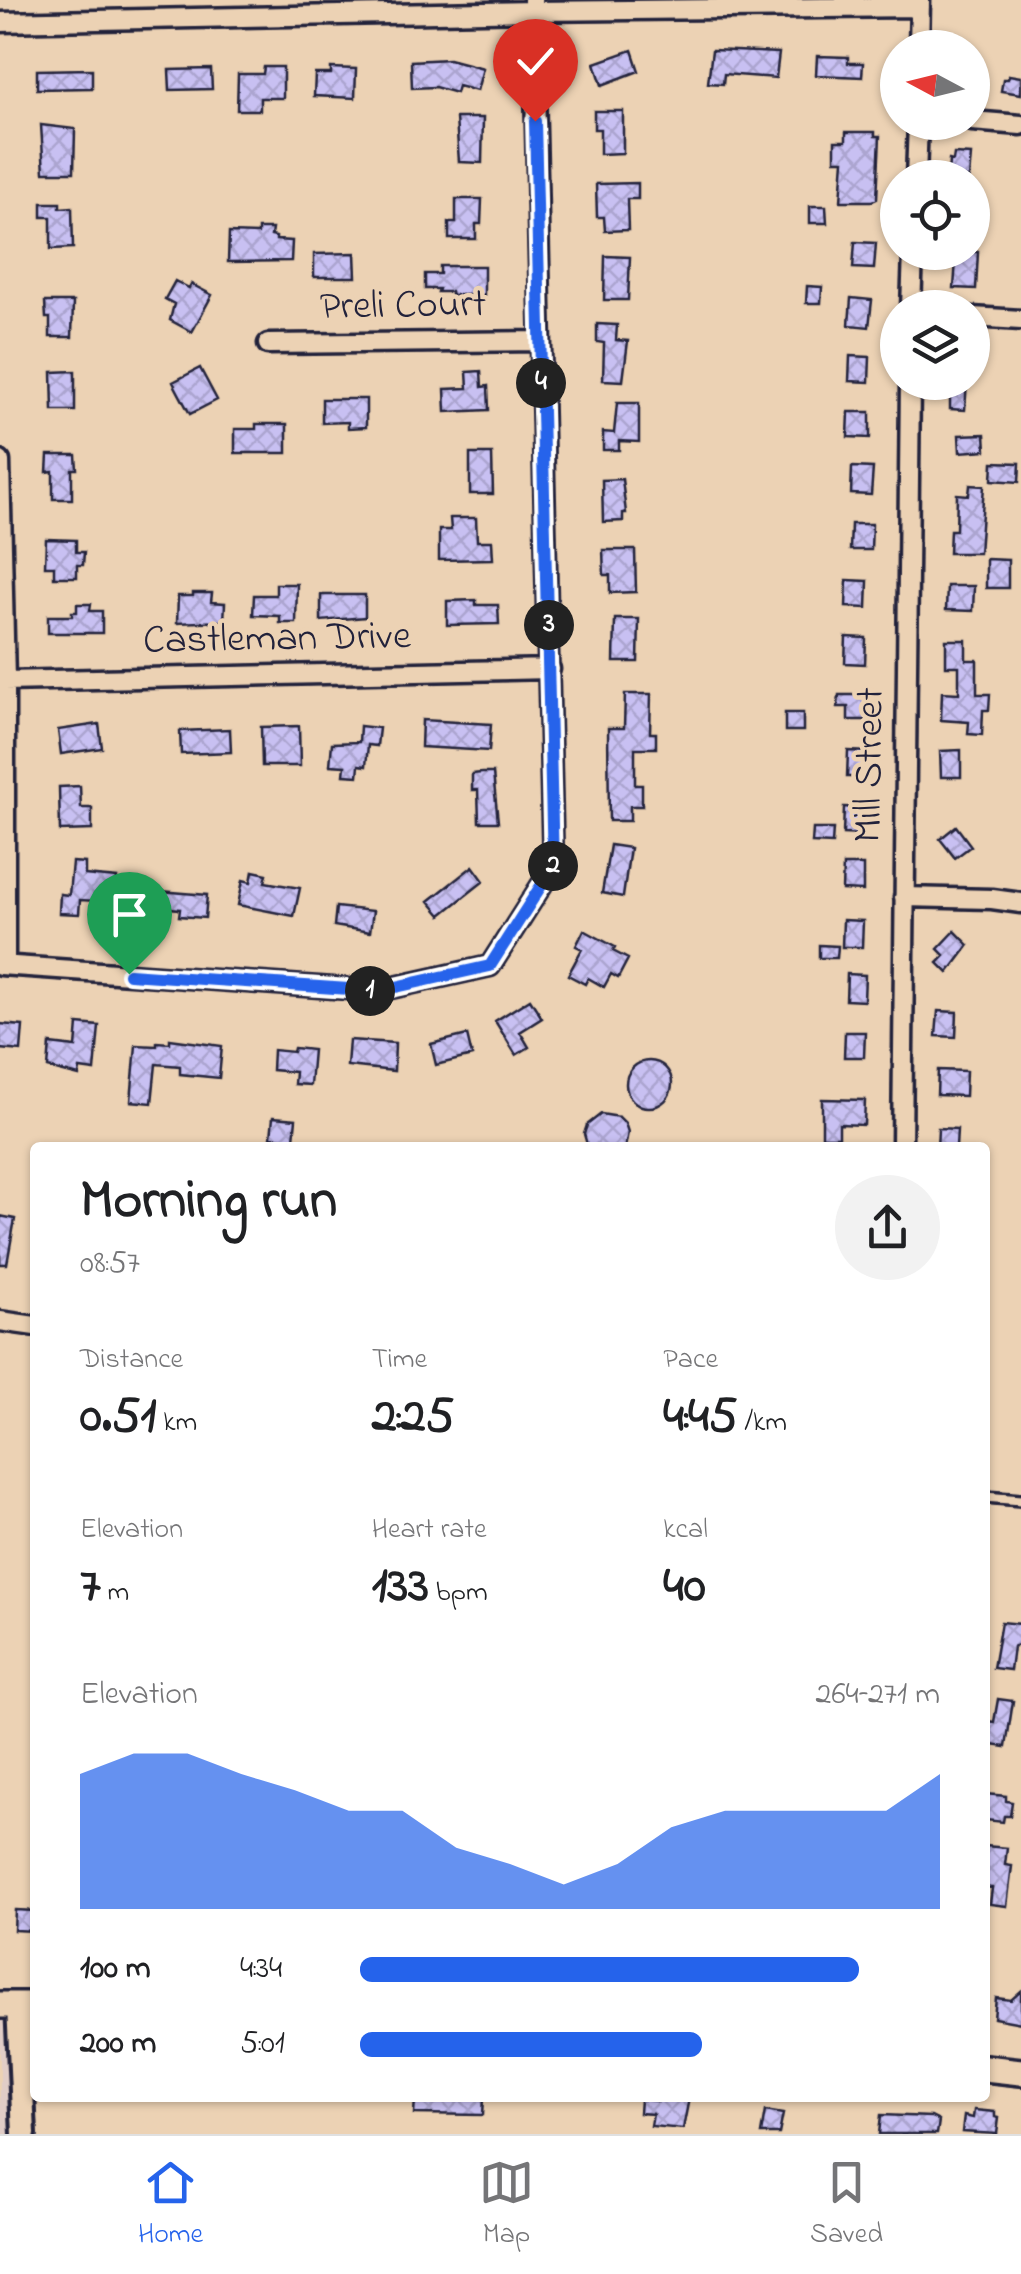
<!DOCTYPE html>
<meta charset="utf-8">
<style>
:root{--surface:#fff;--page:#f2f2f2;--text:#202124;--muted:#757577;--line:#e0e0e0;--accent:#2563eb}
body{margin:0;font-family:"Indie Flower",sans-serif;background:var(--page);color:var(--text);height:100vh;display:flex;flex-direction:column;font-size:38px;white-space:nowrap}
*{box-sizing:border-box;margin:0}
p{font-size:32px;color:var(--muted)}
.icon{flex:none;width:55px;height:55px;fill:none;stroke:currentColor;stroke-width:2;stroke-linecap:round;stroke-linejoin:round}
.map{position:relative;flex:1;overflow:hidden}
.panel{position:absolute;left:30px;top:1142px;width:960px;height:960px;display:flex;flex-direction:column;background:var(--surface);border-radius:10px;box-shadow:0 2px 8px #0004}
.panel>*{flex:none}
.needle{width:65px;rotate:277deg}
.fabs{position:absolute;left:880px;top:30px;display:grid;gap:20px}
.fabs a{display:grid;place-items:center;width:110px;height:110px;border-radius:50%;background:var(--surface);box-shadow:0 2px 8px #0004;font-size:50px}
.pin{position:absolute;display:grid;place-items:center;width:85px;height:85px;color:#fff;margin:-102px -42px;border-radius:50% 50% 50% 0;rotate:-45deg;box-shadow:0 0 10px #0007}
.pin .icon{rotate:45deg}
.km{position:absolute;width:50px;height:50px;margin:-25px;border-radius:50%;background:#222;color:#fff;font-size:28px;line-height:50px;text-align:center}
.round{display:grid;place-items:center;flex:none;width:105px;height:105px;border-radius:52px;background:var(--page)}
.overview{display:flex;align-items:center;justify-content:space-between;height:170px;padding:0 50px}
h1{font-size:55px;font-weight:800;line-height:75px}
.metrics{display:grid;grid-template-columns:repeat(3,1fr);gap:15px;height:170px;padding:10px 50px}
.metrics div{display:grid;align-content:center}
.metrics b{font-size:50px;font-weight:800}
.metrics small{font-size:28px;font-weight:400}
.metrics p{font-size:28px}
.chart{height:280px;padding:20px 50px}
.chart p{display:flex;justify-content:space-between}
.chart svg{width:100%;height:180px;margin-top:10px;fill:var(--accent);opacity:.7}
ul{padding:0 50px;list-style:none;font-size:32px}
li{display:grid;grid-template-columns:160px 120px 1fr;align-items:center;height:75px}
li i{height:25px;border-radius:12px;background:var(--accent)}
.tab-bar{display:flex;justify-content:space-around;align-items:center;height:140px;border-top:2px solid var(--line);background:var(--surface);font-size:28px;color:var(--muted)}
.tab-bar a{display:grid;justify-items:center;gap:5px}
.tab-bar .selected{color:var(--accent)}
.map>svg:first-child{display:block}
.built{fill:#e1cdc7}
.building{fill:url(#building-cross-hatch);stroke:#22223b;stroke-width:2.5}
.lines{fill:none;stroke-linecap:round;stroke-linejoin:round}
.service-casing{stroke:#22223b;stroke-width:16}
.minor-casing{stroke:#22223b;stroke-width:25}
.tertiary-casing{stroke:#22223b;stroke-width:30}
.secondary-casing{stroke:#22223b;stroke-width:32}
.service{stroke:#ecd2b4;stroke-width:9}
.minor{stroke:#ecd2b4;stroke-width:18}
.tertiary{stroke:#ecd2b4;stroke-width:22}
.secondary{stroke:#ecd2b4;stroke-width:25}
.route-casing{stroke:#fff;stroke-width:20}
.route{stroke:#2563eb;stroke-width:12}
.labels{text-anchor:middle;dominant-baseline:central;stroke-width:9;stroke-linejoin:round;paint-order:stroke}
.street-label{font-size:40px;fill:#22223b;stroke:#ecd2b4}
</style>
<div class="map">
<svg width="1021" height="2134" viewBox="0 0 1021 2134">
<defs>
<pattern id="building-cross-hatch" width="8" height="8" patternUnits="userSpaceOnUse" patternTransform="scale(2.5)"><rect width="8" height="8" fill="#c8c0f2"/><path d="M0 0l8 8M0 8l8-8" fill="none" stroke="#aca5d0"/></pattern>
</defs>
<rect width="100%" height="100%" fill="#ecd2b4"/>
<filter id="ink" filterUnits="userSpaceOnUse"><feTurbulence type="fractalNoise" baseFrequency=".01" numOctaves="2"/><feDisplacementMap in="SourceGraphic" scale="20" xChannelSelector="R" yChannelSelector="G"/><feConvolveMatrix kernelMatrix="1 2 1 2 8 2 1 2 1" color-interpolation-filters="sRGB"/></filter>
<g filter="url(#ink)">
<path class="built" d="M0,2012L10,2013L14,2134H0Z"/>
<path class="building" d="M632,50L639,71L602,85L595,63Z
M712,50L779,53L776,78L724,74L723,84L708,83Z
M817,56L848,57V63H863L862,77L816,75Z
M449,59L483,68L477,91L458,86L456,93L435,87L412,88L411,61Z
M264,67H283V98H260V110H237L238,74H263Z
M331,68L356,69L355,98L314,96L315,74H331Z
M92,69V88L37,89V70Z
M211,69L212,89L170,90L169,70Z
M1009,75L1021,77V94L1001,91L1003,79H1008Z
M594,111H623V153L600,154V129H594Z
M456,118H483L482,163L459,162Z
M41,125L75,129L74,172H44Z
M846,132H875V136H880L877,199L872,201H841L844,160H835V141H846Z
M954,154L971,155L969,178H948L949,160L953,161Z
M638,183V199H627L628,230L605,231L604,217H597L596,184Z
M456,199H482L481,224H476V239H449V223H456Z
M42,203H60V208L72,207L73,248L51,249V217H42Z
M810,206H826L827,223H810Z
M258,229H272L271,236L276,237V240L292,241L291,261L228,262L229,233L258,234Z
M855,242L876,243L874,269L853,268Z
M964,252H978L976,289L954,288L956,260H964Z
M355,253L356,277H314V254Z
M605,256L630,257L628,300H604Z
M440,266H484V295H451V292H438L439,289H425V274H440Z
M175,281L189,288L191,284L212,295L192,332L170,320L174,304L165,299Z
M807,286L822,287L821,303H806Z
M851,298L872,300L869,327L849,325Z
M45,302H73L72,337H50V318H46Z
M597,324L617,325L616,340L628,341L623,381L603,380L604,343L597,342Z
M850,356L870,357L869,382L849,381Z
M200,368L217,400L190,414L173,382Z
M75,371V411H53L52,372Z
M481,371L482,387L488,386L489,410L446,412L445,389L468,388L467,372Z
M950,382H967L965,410L950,409Z
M322,399H366V427L348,428V422L322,423Z
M617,403H639V442L619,441V450H603V432L614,433Z
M849,412H870V438L848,437Z
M256,424H287V453H235V429H256Z
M985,434L986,450L960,452L959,435Z
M470,454H492L493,494H470Z
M48,455H76L77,469H72V499H53V471L47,472Z
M993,462L1020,463L1019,482L992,480Z
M852,467L873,468L871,495L851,494Z
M622,479L626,513H623V521L603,522L602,480Z
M970,485L984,486L979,553H949L950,530H956L957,494L969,495Z
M450,518H476L477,541H492L493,559L439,560V530H451Z
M851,524H872L871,550H850Z
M46,539L76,540V552H84L83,565H77V577H54V566H45Z
M603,550H635L636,592L610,593V575H604Z
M986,559L1008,560V588H986Z
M847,580L868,581L867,608L846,607Z
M276,584H297L296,623H280V616L253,615L254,595H276Z
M947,586H974L973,611L946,610Z
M193,593H212L211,602L225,603L224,621L177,623L178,596H193Z
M321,595H365V617L321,621Z
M476,600V605H498L499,624L447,625V601Z
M77,604H91L90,611H102V633H48V616H72V612H77Z
M615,619H639L638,662H614Z
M846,637L866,638L865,664L845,663Z
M946,640H966V660H977V694H990L989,710H983L982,735L968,734L969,722L941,720L942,692L959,693V666H946Z
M625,694H651L650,733H656V748H635V785H642V806H630V821H609L608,728H624Z
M839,695H869V720H848V707H838Z
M785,713H803V731H785Z
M422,720L491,724L489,751L421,747Z
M99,724L102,748L61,754L58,730Z
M299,726L300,766H262L261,727Z
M360,726L379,728L377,746L368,745L366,766L359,765L358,776L344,775L345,766L330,765L332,743L359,742Z
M230,729L231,752L181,754L180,731Z
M961,750V777H941L940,751Z
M848,751L869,752L868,777H847Z
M482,773H493L498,822H479L478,790H472V774Z
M80,786L81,808H92V830L60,831L59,787Z
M844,807L864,808L863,835L843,834Z
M956,826L971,846L955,858L940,839Z
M813,829H833L832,844L812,843Z
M610,845L630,848L623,897L602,893Z
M72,862L85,863V875L117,878L115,902L80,900L79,914L59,913L60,894L69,895Z
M843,865H863V891L842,890Z
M473,866L484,881L441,915L429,901Z
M253,871L267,874L265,882L300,888L294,916L238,905L243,880L251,882Z
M160,891L207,895L205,918L179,916L180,909L158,907Z
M336,907L373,911L370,932L334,926Z
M843,920L863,921L862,947H842Z
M584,930L615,947L613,951L628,959L618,978L611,974L604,987L588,978L585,984L568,975L582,949L576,946Z
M955,931L969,945L948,973L938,963L945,956L938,949Z
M819,945L838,946L837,958H819Z
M847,974L865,975L864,1001L846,1000Z
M530,999L542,1018L520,1032L529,1047L516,1055L495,1021Z
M938,1011L957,1012L956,1037L936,1036Z
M0,1024L23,1026L21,1051L0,1049Z
M78,1024L99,1026L95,1071L80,1069L79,1076L48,1068L50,1044L76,1047Z
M845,1032H865L864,1057H844Z
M467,1035L472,1056L436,1065L431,1044Z
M170,1039L222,1046L219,1078L180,1074V1066L156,1064L152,1103L131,1101L136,1045L157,1046V1042L170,1043Z
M349,1040L395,1043L394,1071L347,1066Z
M294,1048L313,1050L310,1085L294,1084L295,1072L272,1070L273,1050L293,1052Z
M626 1084a23 23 0 1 1 46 0a23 23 0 1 1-46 0Z
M938,1070L966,1071L965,1096L937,1095Z
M822,1099L865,1100L864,1125L839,1124V1137H822Z
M601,1114L619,1117L625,1123L628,1132L625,1148H588L584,1134L587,1125Z
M273,1117L296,1119L294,1139L271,1137Z
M938,1128L957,1129L956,1148H937Z
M0,1216L15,1219L7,1264H0Z
M1001,1622L1021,1624V1644L1013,1647L1010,1670L993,1668Z
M998,1699L1013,1701L1006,1747L985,1744L988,1721L994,1722Z
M985,1794L1006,1796V1801L1012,1802L1010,1816H1004L1003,1822L985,1820Z
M985,1846L1007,1848L1005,1865L1012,1866L1007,1906L990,1904L992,1888L985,1887Z
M15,1910L35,1911V1931L14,1930Z
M1021,1991V2023L994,2018L996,1998L1011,2000Z
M415,2098H484L483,2115L414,2114Z
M657,2098H689L683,2129L651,2126L653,2114L639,2113L640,2099L657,2101Z
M974,2110L995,2112V2117L999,2118L997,2134L962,2132L964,2116L973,2118Z
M765,2111L783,2114L779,2134H761Z
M881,2115L931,2117L939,2121L937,2134H879Z"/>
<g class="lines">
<defs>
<path id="service" d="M985,1497L1021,1500"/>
<path id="minor" d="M0,22L533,11L920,7
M919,48L920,0
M972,121L1021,125
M916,178L918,122
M911,308L913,252
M972,317L1021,320
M268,344L540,341
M0,461L5,681V965
M5,681L550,669
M904,897L992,899L1021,903
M0,965L377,991L490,966L553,867L533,0
M902,1148L910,382
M0,1321L35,1326"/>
<path id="tertiary" d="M18,2005L24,2134"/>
<path id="secondary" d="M0,2005H35
M985,2068L1021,2072"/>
</defs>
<use href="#service" class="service-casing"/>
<use href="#minor" class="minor-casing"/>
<use href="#tertiary" class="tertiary-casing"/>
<use href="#secondary" class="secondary-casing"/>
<use href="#service" class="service"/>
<use href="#minor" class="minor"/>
<use href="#tertiary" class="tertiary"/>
<use href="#secondary" class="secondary"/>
</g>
</g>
<g class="lines" filter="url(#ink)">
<defs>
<path id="route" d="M129,974L378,991L490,966L553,867L535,121"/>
</defs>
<use href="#route" class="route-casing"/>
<use href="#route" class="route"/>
</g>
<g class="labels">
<g class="street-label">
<text transform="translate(403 307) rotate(-1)">Preli Court</text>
<text transform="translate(277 640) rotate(-1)">Castleman Drive</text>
<text transform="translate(871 765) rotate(-89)">Mill Street</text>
</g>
</g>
</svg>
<div class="fabs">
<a><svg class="needle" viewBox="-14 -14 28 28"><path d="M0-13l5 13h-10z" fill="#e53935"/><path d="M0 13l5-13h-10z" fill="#757577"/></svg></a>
<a><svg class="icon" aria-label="locate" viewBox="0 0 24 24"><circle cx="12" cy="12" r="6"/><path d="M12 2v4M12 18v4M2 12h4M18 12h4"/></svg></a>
<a><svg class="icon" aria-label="layers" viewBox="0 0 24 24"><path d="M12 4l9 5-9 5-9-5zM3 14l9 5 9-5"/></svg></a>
</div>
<div class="pin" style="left:129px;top:974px;background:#1e9e55"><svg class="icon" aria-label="arrive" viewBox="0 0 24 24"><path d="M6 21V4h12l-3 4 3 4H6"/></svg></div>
<div class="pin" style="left:535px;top:121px;background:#d93025"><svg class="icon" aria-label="check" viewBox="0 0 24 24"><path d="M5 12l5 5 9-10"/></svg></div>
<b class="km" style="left:370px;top:991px">1</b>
<b class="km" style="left:553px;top:866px">2</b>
<b class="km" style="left:549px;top:625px">3</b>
<b class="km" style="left:541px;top:383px">4</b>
<section class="panel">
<div class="overview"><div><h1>Morning run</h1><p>08:57</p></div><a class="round"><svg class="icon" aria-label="share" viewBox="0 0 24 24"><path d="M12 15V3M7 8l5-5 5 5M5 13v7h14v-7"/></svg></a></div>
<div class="metrics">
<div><p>Distance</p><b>0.51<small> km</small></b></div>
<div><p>Time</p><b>2:25</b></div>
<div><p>Pace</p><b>4:45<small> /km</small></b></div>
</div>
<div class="metrics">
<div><p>Elevation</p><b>7<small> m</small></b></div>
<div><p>Heart rate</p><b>133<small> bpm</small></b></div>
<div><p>kcal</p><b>40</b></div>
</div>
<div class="chart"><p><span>Elevation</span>264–271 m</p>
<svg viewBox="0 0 160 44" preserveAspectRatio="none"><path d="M0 44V11L10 6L20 6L30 11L40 15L50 20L60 20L70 29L80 33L90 38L100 33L110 24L120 20L130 20L140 20L150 20L160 11V44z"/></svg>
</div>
<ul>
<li><b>100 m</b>4:34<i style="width:86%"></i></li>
<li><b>200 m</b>5:01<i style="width:59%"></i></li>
</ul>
</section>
</div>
<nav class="tab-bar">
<a class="selected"><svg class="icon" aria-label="home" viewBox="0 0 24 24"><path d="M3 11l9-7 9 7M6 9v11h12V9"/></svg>Home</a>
<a><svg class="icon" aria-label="map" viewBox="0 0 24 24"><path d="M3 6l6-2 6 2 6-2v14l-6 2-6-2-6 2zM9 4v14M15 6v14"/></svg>Map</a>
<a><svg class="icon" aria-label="saved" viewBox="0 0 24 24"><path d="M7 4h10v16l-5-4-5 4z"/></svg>Saved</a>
</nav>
